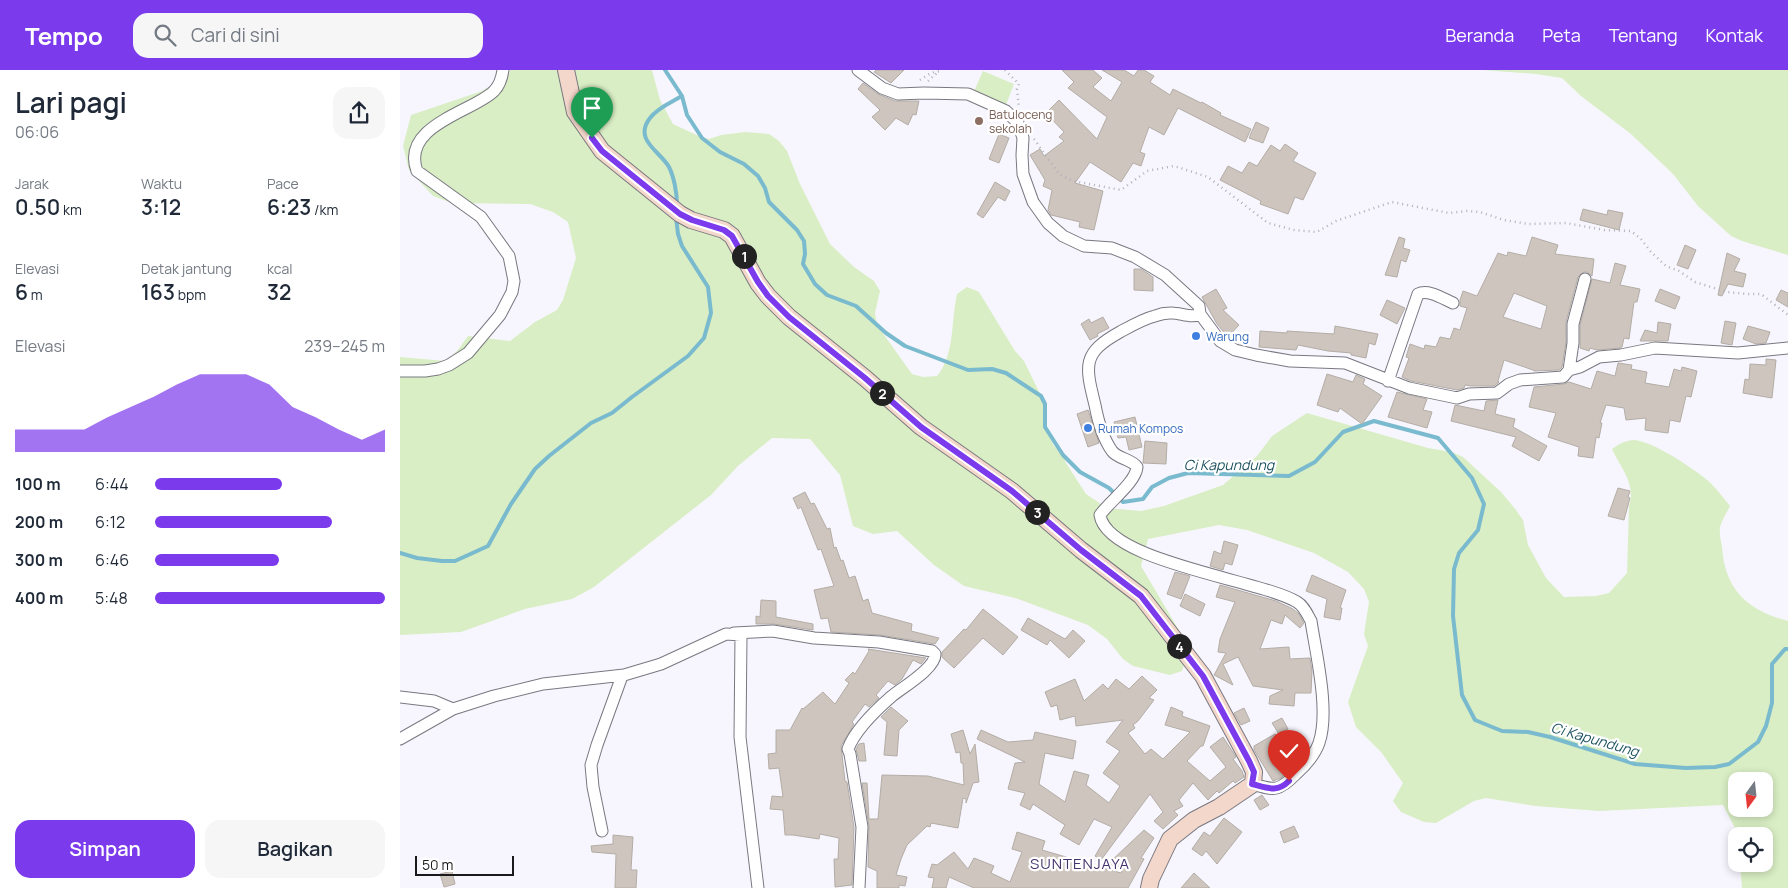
<!DOCTYPE html>
<html lang="id">
<meta charset="utf-8">
<style>
:root{--surface:#fff;--page:#f6f6f7;--text:#1f2937;--muted:#747a83;--accent:#7c3aed}
body{margin:0;font-family:Manrope,sans-serif;background:var(--page);color:var(--text);height:100vh;display:flex;flex-direction:column;font-size:19px;white-space:nowrap}
*{box-sizing:border-box;margin:0}
p{font-size:16px;color:var(--muted)}
.icon{flex:none;width:28px;height:28px;fill:none;stroke:currentColor;stroke-width:2;stroke-linecap:round;stroke-linejoin:round}
.map{position:relative;flex:1;overflow:hidden}
.side{display:flex;flex-direction:column;background:var(--surface);width:400px}
.side>*{flex:none}
.needle{width:32px;rotate:195deg}
.controls{position:absolute;left:1328px;top:702px;display:grid;gap:10px}
.controls a{display:grid;place-items:center;width:45px;height:45px;border-radius:10px;background:var(--surface);box-shadow:0 2px 8px #0003;font-size:25px}
.scale{position:absolute;left:15px;bottom:12px;width:99px;box-sizing:border-box;padding-left:5px;border:2px solid #1a1a1d;border-top:0;font-size:14px;line-height:18px;white-space:nowrap;color:#1a1a1d;-webkit-text-stroke:4px #fff;paint-order:stroke}
.pin{position:absolute;display:grid;place-items:center;width:42px;height:42px;color:#fff;margin:-51px -21px;border-radius:50% 50% 50% 0;rotate:-45deg;box-shadow:0 0 5px #0007}
.pin .icon{rotate:45deg}
.km{position:absolute;width:25px;height:25px;margin:-12px;border-radius:50%;background:#222;color:#fff;font-size:14px;line-height:25px;text-align:center}
.round{display:grid;place-items:center;flex:none;width:52px;height:52px;border-radius:15px;background:var(--page)}
.summary{display:flex;align-items:center;justify-content:space-between;height:85px;padding:0 15px}
h1{font-size:28px;font-weight:600;line-height:38px}
.metrics{display:grid;grid-template-columns:repeat(3,1fr);gap:8px;height:85px;padding:5px 15px}
.metrics div{display:grid;align-content:center}
.metrics b{font-size:21px;font-weight:600}
.metrics small{font-size:14px;font-weight:400}
.metrics p{font-size:14px}
.chart{height:140px;padding:10px 15px}
.chart p{display:flex;justify-content:space-between}
.chart svg{width:100%;height:90px;margin-top:5px;fill:var(--accent);opacity:.7}
.button{display:flex;gap:10px;margin-top:auto;padding:10px 15px}
.button a{flex:1;height:58px;border-radius:15px;background:var(--accent);color:#fff;font-size:20px;font-weight:600;line-height:58px;text-align:center}
.button a+a{background:var(--page);color:var(--text)}
ul{padding:0 15px;list-style:none;font-size:16px}
li{display:grid;grid-template-columns:80px 60px 1fr;align-items:center;height:38px}
li i{height:12px;border-radius:6px;background:var(--accent)}
header{display:flex;align-items:center;gap:30px;box-sizing:border-box;height:70px;padding:0 25px;background:var(--accent);color:#fff}
header strong{font-size:24px}
nav{display:flex;gap:28px;margin-inline-start:auto;font-size:18px}
.search{width:350px;height:45px;background:var(--page);display:flex;align-items:center;gap:12px;box-sizing:border-box;padding:0 18px;border-radius:15px;color:var(--muted);font-size:19px}
main{display:flex;flex:1;min-height:0}
.map>svg:first-child{display:block}
.green{fill:#d9eec4;fill-rule:evenodd}
.lines{fill:none;stroke-linecap:round;stroke-linejoin:round}
.stream{stroke:#7abace;stroke-width:4}
.building{fill:#cdc5be;stroke:#b4ada6;fill-rule:evenodd}
.minor-casing{stroke:#797881;stroke-width:13}
.secondary-casing{stroke:#797881;stroke-width:18}
.path{stroke:#b2b1b8;stroke-width:2.5;stroke-dasharray:1 4;stroke-linecap:butt}
.minor{stroke:#fff;stroke-width:11}
.secondary{stroke:#f3d7ca;stroke-width:16}
.route-casing{stroke:#fff;stroke-width:10}
.route{stroke:#7c3aed;stroke-width:6}
.education-dot{fill:#8d6e63;stroke:#fff;stroke-width:2}
.shop-dot{fill:#3f7fe0;stroke:#fff;stroke-width:2}
.labels{text-anchor:middle;dominant-baseline:central;stroke-width:4.5;stroke-linejoin:round;paint-order:stroke}
.education-label{font-size:12px;fill:#785e54;stroke:#fff;text-anchor:start}
.shop-label{font-size:12px;fill:#366cbe;stroke:#fff;text-anchor:start}
.water-label{font-size:14px;font-style:italic;fill:#1b5160;stroke:#fff}
.quarter-label{font-size:15px;letter-spacing:1px;fill:#45336f;stroke:#fff}
</style>
<header>
<strong>Tempo</strong>
<div class="search"><svg class="icon" aria-label="search" viewBox="0 0 24 24"><circle cx="10" cy="10" r="6"/><path d="M15 15l6 6"/></svg>Cari di sini</div>
<nav><a>Beranda</a><a>Peta</a><a>Tentang</a><a>Kontak</a></nav>
</header>
<main>
<section class="side">
<div class="summary"><div><h1>Lari pagi</h1><p>06:06</p></div><a class="round"><svg class="icon" aria-label="share" viewBox="0 0 24 24"><path d="M12 15V3M7 8l5-5 5 5M5 13v7h14v-7"/></svg></a></div>
<div class="metrics">
<div><p>Jarak</p><b>0.50<small> km</small></b></div>
<div><p>Waktu</p><b>3:12</b></div>
<div><p>Pace</p><b>6:23<small> /km</small></b></div>
</div>
<div class="metrics">
<div><p>Elevasi</p><b>6<small> m</small></b></div>
<div><p>Detak jantung</p><b>163<small> bpm</small></b></div>
<div><p>kcal</p><b>32</b></div>
</div>
<div class="chart"><p><span>Elevasi</span>239–245 m</p>
<svg viewBox="0 0 160 44" preserveAspectRatio="none"><path d="M0 44V33L10 33L20 33L30 33L40 27L50 22L60 17L70 11L80 6L90 6L100 6L110 11L120 22L130 27L140 33L150 38L160 33V44z"/></svg>
</div>
<ul>
<li><b>100 m</b>6:44<i style="width:55%"></i></li>
<li><b>200 m</b>6:12<i style="width:77%"></i></li>
<li><b>300 m</b>6:46<i style="width:54%"></i></li>
<li><b>400 m</b>5:48<i style="width:100%"></i></li>
</ul>
<div class="button"><a>Simpan</a><a>Bagikan</a></div>
</section>
<div class="map">
<svg width="1388" height="818" viewBox="0 0 1388 818">
<rect width="100%" height="100%" fill="#f7f6fe"/>
<path class="green" d="M110,0H252L260,30L273,54L303,68L309,69L321,65L345,62L369,64L379,71L387,81L400,114L430,174L454,197L474,211L480,221L475,243L477,255L512,304L523,307L537,306C555,284 551,250 557,224L567,217L579,222L615,281L624,291L645,334V357L654,376L663,385L666,393L686,424L707,438L741,441L764,436L823,415L857,386L872,366L907,343L1028,378L1052,382L1063,387L1101,422L1116,440L1123,450L1128,475L1146,508L1164,527L1196,526L1209,523L1227,503L1229,436C1236,413 1221,399 1212,379C1219,374 1224,371 1233,370C1251,370 1293,398 1307,410C1316,417 1323,428 1330,436C1327,442 1322,450 1320,457C1319,463 1321,471 1322,477C1325,520 1347,540 1388,551V818H1342L1340,794H1364V766H1336V770L1334,756L1323,735L1199,741L1135,736L1086,728L1074,731L1036,753L1024,752L1001,742L993,731L1003,713L981,682L956,657L948,632L968,576L964,564L969,532L964,519L948,502L914,483L847,460L819,455L748,469L741,496L783,567C787,580 787,588 782,601L770,605L733,596L723,589L707,569L688,555L615,528L564,516L534,495L497,461L473,464L453,456L440,405L410,369L372,368L338,396L311,425L194,517L172,529L125,539L61,562L0,565V287L45,291L57,281L68,266L110,271L135,252L157,240L163,230L176,188L168,152L153,142L130,134L52,133L33,126L9,100L3,76L11,45L82,21L110,3ZM1336,711H1364V739H1336Z
M1082,0H1388V185L1342,171L1331,166L1298,136L1273,104L1231,64L1181,26L1162,8L1136,4Z
M583,1L614,14L606,35L574,21Z"/>
<g class="lines">
<path class="stream" d="M265,0L282,26L287,45L302,68L320,82L344,94L358,106L365,118L369,132L397,160L404,171L405,184L403,194L415,214L427,225L456,236L486,263L505,276L568,300L592,299L606,303L641,326L645,334V357L663,385L680,402L709,418L723,432L743,429L752,417L769,408L788,403L889,406L915,392L943,362L974,351L1038,368L1072,408L1084,434L1078,460L1059,483L1054,499L1053,546L1062,625L1075,650L1102,661L1128,662L1150,667L1235,694L1286,698L1315,697L1329,694L1358,672L1366,656L1372,633V594L1385,579H1388
M277,135C277,123 274,107 269,97C260,81 233,70 250,48C257,38 272,32 282,26
M0,483L17,488L42,491H55L88,476L111,434L135,399L149,386L191,353L212,343L232,327L288,286L304,268L311,243L308,217L282,176L278,164L276,147"/>
</g>
<path class="building" d="M476,0H504L491,13L474,2Z
M662,0H693L702,8L693,17L711,31L722,12L702,0H724L734,6L738,0H744L754,6L750,12L770,25L773,19L801,33L802,32L821,43L820,45L851,59L845,72L778,38L764,65L749,57L740,82L745,84L741,96L733,93L721,112L690,92L675,113L703,121L694,160L679,157L680,152L651,145L648,140L652,120L643,116L645,110L630,85L640,79L644,86L664,71L659,67L664,62L646,43L659,30L697,69L707,47L668,18L674,12Z
M463,13L478,24L495,31H519L516,45L513,44L508,55L496,48L485,60L472,47L480,40L458,19Z
M856,52L869,58L863,73L849,68Z
M599,64L609,68L599,93L589,89Z
M885,74L898,83L893,91L916,103L903,130L895,127L888,144L860,134L861,131L820,110L828,96L842,103L849,92L857,96L871,75L880,81Z
M595,112L610,121L605,131L598,127L583,148L577,144Z
M1183,139L1207,145L1208,140L1223,143L1219,160L1180,150Z
M999,167L1005,169L1003,178L1010,180L1006,192L1001,190L997,207L985,205Z
M1132,167L1158,175L1155,184L1194,189L1192,206L1187,202H1184L1178,207L1166,252V272L1162,297L1159,300L1134,301L1133,300L1104,290L1098,311L1099,312L1094,316H1071L1065,315L1064,318L1057,320L1011,311L1002,307L1009,288L1006,287L1010,274L1024,279L1025,275L1036,277L1040,267L1050,269L1054,258L1060,260L1067,238L1060,236V230L1063,221L1077,226L1098,183L1107,186L1108,182L1126,186ZM1114,223L1147,236L1141,259L1103,247Z
M1285,175L1296,180L1288,199L1277,195Z
M1327,183L1340,189L1334,201L1346,204L1343,217L1328,214L1322,226L1318,225Z
M1215,193L1226,196L1220,215L1240,219L1237,232H1234L1229,269L1224,268L1222,277L1220,278L1197,280L1190,278L1189,281L1180,278V255L1192,209L1210,213Z
M734,199H741L753,207V221L734,220Z
M816,219L827,238L823,240L839,255L828,267L817,254L802,227Z
M1260,219L1280,227L1275,239L1255,231Z
M1381,220L1388,223V237L1376,230Z
M987,230L1005,238L997,254L980,245Z
M703,247L709,258L697,264L698,266L690,270L681,254L689,249L691,253Z
M1325,251L1336,253L1332,275L1321,273Z
M1258,252L1271,254L1268,271H1240L1245,260L1257,263Z
M935,256L978,264L975,275L969,273L966,288L951,285V283L928,281L898,275L896,280L859,277L860,261L887,263V261L934,264Z
M1348,256L1370,262L1366,273L1356,274L1343,269Z
M1366,289L1376,290L1372,328L1343,323L1345,309L1349,310L1350,294L1366,295Z
M1218,293L1232,295L1231,299L1247,302L1245,313L1269,317L1274,299L1281,301L1282,297L1297,301L1291,327L1286,326L1280,352L1270,350L1268,363L1245,360L1246,348L1226,350L1224,338L1206,335L1200,353H1202L1199,368L1196,367L1193,388L1178,386L1179,377L1148,367L1156,343L1129,337L1134,317L1164,314L1169,312L1191,319L1197,301L1215,306Z
M927,304L953,312L956,305L965,309L963,314L982,326L962,354L940,338L938,342L917,335Z
M997,322L1027,329L1023,340L1032,342L1027,358L988,347Z
M1098,330L1095,344L1115,349L1113,357L1147,376L1139,391L1112,376L1116,367L1051,351L1055,335L1084,341L1086,331Z
M688,340L699,373L688,377L677,344Z
M735,347L742,377L729,380L726,367L718,368L714,352Z
M745,371L767,373L766,394L743,393Z
M1218,418L1230,421L1228,427L1230,428L1224,450L1208,446Z
M405,422L411,434L414,433L427,459L430,458L434,478L436,477L441,491L443,490L449,508L455,506L463,531L468,529L472,543L512,554L511,561L539,568L535,574L480,565L431,562L428,548L421,549L414,520L434,516L421,479L418,480L401,437L398,439L393,428Z
M824,471L838,475L832,495L825,493L823,500L810,496L814,481L821,484Z
M775,502L790,506L781,529L767,524Z
M912,505L946,520L940,538H942L940,550L924,547L927,529L906,521Z
M820,515L876,531L893,539L899,544L904,553L900,558L885,545L882,554L871,550L860,579L889,577L890,589L910,588L912,601L911,623H895L894,636L869,634L870,626L883,620L853,616L838,587L823,594L833,615L814,605L826,583L818,582L820,569L835,532L816,527Z
M785,524L805,534L800,546L780,536Z
M361,530L376,531V547L413,554V560L374,554H356V546L360,547Z
M583,539L618,567L603,585L583,568L554,598L542,587V582L564,559L566,560Z
M628,548L665,569L673,560L685,571L669,588L650,570L647,575L621,560Z
M468,579L526,588L521,594L513,590L502,609L495,615L488,611L476,625L479,628L469,637L465,634L452,652L454,654L441,676L445,711L447,712L454,757L452,815L435,817L434,789H438L439,768L420,764L419,769L393,765H385L383,740L370,739L372,726L383,727L379,698L369,699L368,684L376,683V660H390L402,638L403,639L423,622L435,634L449,613L445,610L453,602L455,604L469,581Z
M742,606L757,620L749,628L754,630L738,651L733,655L735,658L728,663L745,684L751,679L763,689L790,662L765,655L771,637L783,642L782,646L810,656L803,676H801L787,691L810,711L826,697L810,677L823,667L836,687L833,689L842,701L844,707L835,713L833,711L819,723L817,721L808,730L793,713L779,730L783,736L774,741L778,745L763,759L754,751L763,742L750,724L701,790L695,786L712,757L694,749L679,775L660,764L665,755L633,734L630,740L620,735L625,723L608,719L615,693L625,692L577,669L581,660L608,672L633,670L635,662L676,671L673,689L645,683L639,714L665,732L674,701L689,705L686,715L709,733L720,716L703,703L720,681L706,672L723,650L676,656L675,646L660,650L657,635L651,637L645,622L675,609L684,631L703,614L708,619L716,609L729,619Z
M491,637L508,651L499,660L497,686L484,685L487,652L481,647Z
M844,638L850,651L841,655L834,643Z
M882,648L888,659L879,664L872,653Z
M563,660L570,684L575,674L579,712L573,713L566,733V729L563,728L558,758L531,753L530,757L527,756L507,775L501,789L496,805L507,807L505,816L499,815V818H477V801L468,797L469,756L462,713H467L469,749H478L482,705L528,706L564,715L563,693H561L560,682L556,683L551,664Z
M875,664L892,684L883,692L889,700L881,708L873,711L854,680V676Z
M464,673L466,691H459L456,679L459,674Z
M862,725L869,735L860,740L854,730Z
M824,748L842,762L817,794L806,781L802,786L792,779L804,762L810,766Z
M894,756L899,767L884,773L880,762Z
M744,760L754,768L741,788L744,789L728,818H574L549,807L546,818H532L534,808L528,807L532,794L537,795L554,782L568,799L574,788L594,796L591,803L610,812L622,782L612,779L617,762L645,771L642,780L721,803L722,801L709,793Z
M213,765L233,767L231,800H237L236,818H215L216,784L192,782L191,776L213,774Z
M52,801L55,814L44,817L40,804Z
M794,803L810,818H781Z"/>
<g class="lines">
<defs>
<path id="minor" d="M458,0L482,18L498,24L524,23L568,24L606,41L618,53L623,68L622,85L623,104L633,132L648,153L663,166L684,176L712,178L735,187L765,205L799,236L800,244L820,271L835,280L856,285L890,291L945,293L1009,318L1057,328L1069,324L1097,323L1109,314L1120,310L1163,307L1169,300L1180,297L1199,287L1221,285L1255,278L1338,283L1388,278
M800,244C792,249 779,242 770,243C765,243 760,244 755,246C743,249 731,256 720,262C682,283 685,295 695,335C698,351 702,367 712,381C718,389 732,389 737,397C736,412 709,432 700,445C707,492 861,510 897,532C904,536 907,544 911,551C916,584 930,641 919,673C915,684 905,696 896,704C879,721 875,721 853,714
M1169,300L1173,273V254L1185,209
M0,301H25L38,299L49,295L68,283L100,245L112,222L114,211L109,186L81,147L17,101C0,55 75,41 94,21C99,16 102,7 103,0
M988,311L1018,224C1028,219 1042,228 1053,233
M334,563L373,561L414,568L479,572L532,581L535,584C536,598 503,617 492,626C477,639 455,660 448,679L450,684L462,757L459,818
M0,627L34,631L53,639
M0,669L53,639L94,626L143,614L224,605L261,594L326,564L341,565L340,667L358,818
M202,761L193,717L191,695L197,675L222,606"/>
<path id="secondary" d="M166,0L175,42L202,81L280,144L291,150L324,160L332,166L358,213L368,226L389,247L465,308L521,357L612,421L681,480L741,526L803,606L849,691L854,702L853,714L819,737L794,750L770,769L751,809L749,818"/>
</defs>
<use href="#minor" class="minor-casing"/>
<use href="#secondary" class="secondary-casing"/>
<path class="path" d="M605,0L619,14L617,19L619,38
M520,10L531,3L540,1
M528,11L538,2
M634,69L659,104L673,111L721,120L747,101L774,96L808,107L868,153L894,160L917,162L936,151L992,132L1049,143L1067,141L1080,142L1104,150L1128,154L1166,153L1204,160L1231,161L1241,169L1251,182L1266,196L1279,201L1295,212L1327,222L1348,224H1361L1388,245"/>
<use href="#minor" class="minor"/>
<use href="#secondary" class="secondary"/>
</g>
<g class="lines">
<defs>
<path id="route" d="M192,68L202,81L280,144L292,150L324,160L332,166L358,212L368,226L389,247L465,308L521,357L612,421L681,480L741,526L803,606L849,691L854,702L852,714C867,718 877,723 889,711"/>
</defs>
<use href="#route" class="route-casing"/>
<use href="#route" class="route"/>
</g>
<circle class="education-dot" cx="579" cy="51" r="5"/>
<g class="shop-dot">
<circle cx="796" cy="266" r="5"/>
<circle cx="688" cy="358" r="5"/>
</g>
<g class="labels">
<g class="education-label">
<text x="589" y="44">Batuloceng<tspan x="589" dy="14">sekolah</tspan></text>
</g>
<g class="shop-label">
<text x="806" y="266">Warung</text>
<text x="698" y="358">Rumah Kompos</text>
</g>
<g class="water-label">
<text x="829" y="394">Ci Kapundung</text>
<text transform="translate(1195 669) rotate(16)">Ci Kapundung</text>
</g>
<g class="quarter-label">
<text x="680" y="793">SUNTENJAYA</text>
</g>
</g>
</svg>
<div class="controls">
<a><svg class="needle" viewBox="-14 -14 28 28"><path d="M0-13l5 13h-10z" fill="#e53935"/><path d="M0 13l5-13h-10z" fill="#747a83"/></svg></a>
<a><svg class="icon" aria-label="locate" viewBox="0 0 24 24"><circle cx="12" cy="12" r="6"/><path d="M12 2v4M12 18v4M2 12h4M18 12h4"/></svg></a>
</div>
<div class="scale">50 m</div>
<div class="pin" style="left:192px;top:68px;background:#1e9e55"><svg class="icon" aria-label="arrive" viewBox="0 0 24 24"><path d="M6 21V4h12l-3 4 3 4H6"/></svg></div>
<div class="pin" style="left:889px;top:711px;background:#d93025"><svg class="icon" aria-label="check" viewBox="0 0 24 24"><path d="M5 12l5 5 9-10"/></svg></div>
<b class="km" style="left:344px;top:186px">1</b>
<b class="km" style="left:482px;top:323px">2</b>
<b class="km" style="left:637px;top:442px">3</b>
<b class="km" style="left:779px;top:576px">4</b>
</div>
</main>
